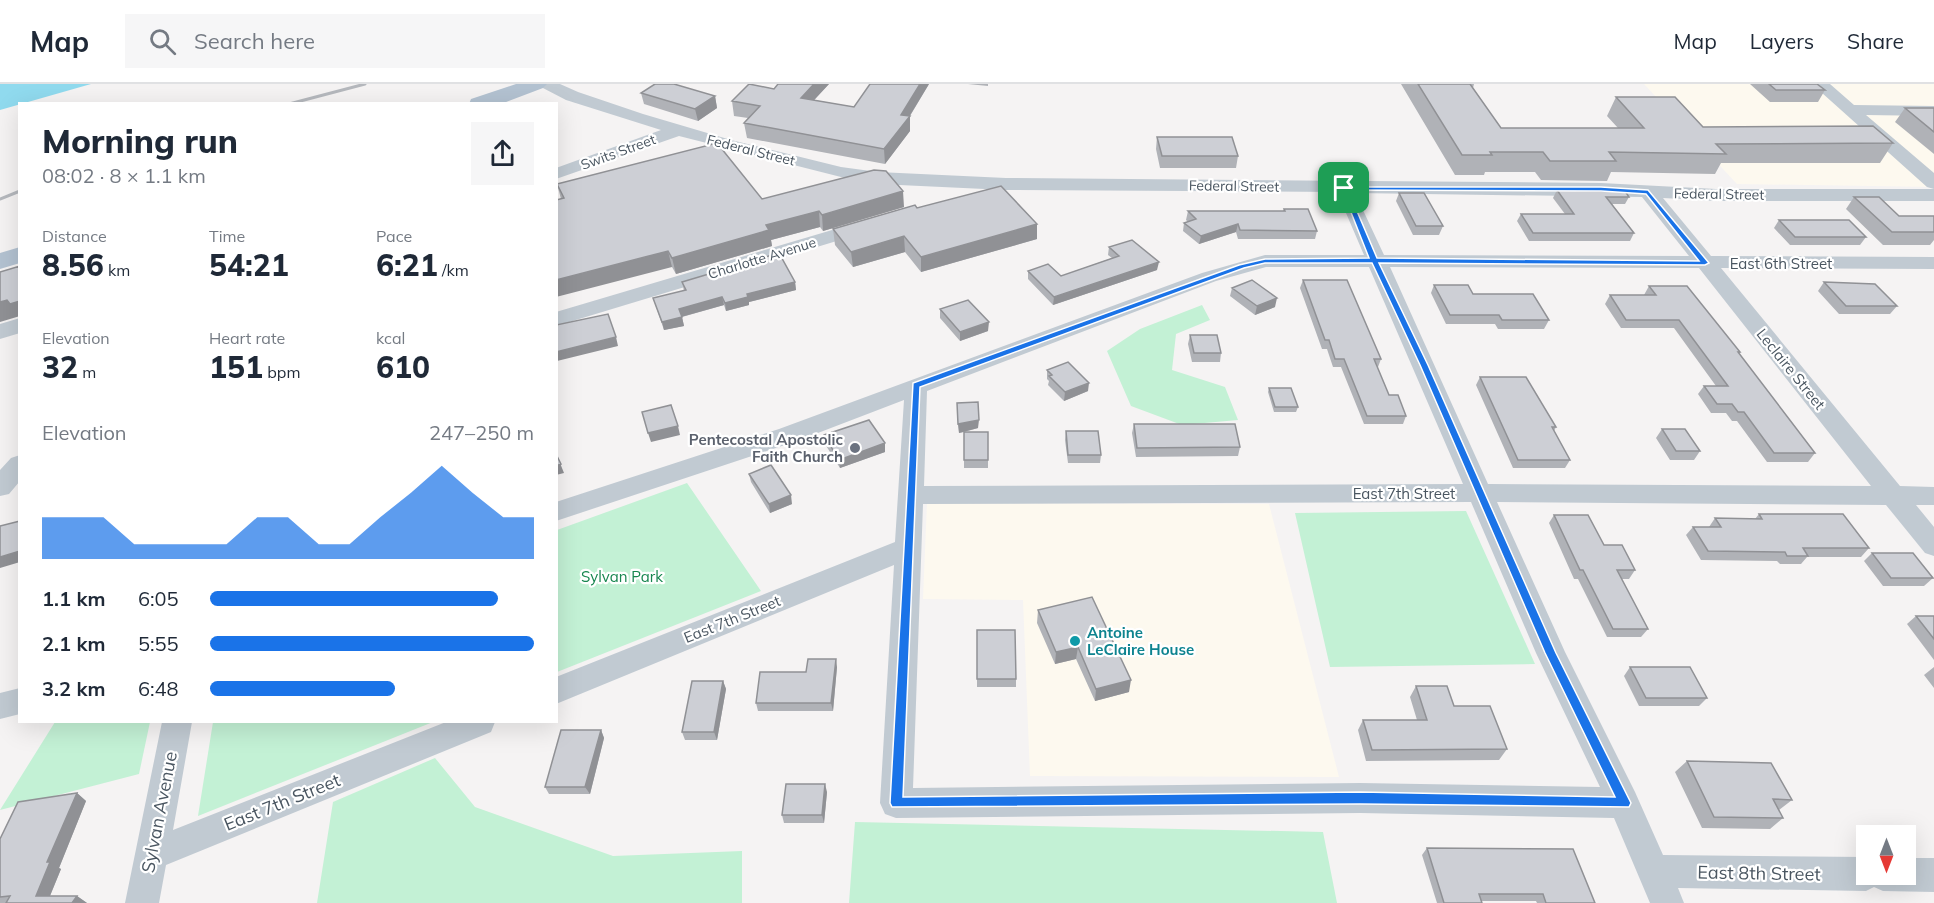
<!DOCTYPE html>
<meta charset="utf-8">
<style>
:root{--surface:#fff;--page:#f6f6f7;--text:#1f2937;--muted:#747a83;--line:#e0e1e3;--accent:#1a73e8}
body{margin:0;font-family:Mulish,sans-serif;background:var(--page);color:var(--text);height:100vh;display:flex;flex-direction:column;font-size:22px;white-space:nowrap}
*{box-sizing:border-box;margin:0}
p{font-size:20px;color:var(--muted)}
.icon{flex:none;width:33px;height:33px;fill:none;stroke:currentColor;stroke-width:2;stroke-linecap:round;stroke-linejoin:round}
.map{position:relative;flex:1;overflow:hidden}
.sheet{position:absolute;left:18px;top:18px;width:540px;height:621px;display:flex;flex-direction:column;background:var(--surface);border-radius:0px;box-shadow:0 6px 24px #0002}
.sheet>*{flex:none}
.needle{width:39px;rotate:180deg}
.fabs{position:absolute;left:1856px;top:741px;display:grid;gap:12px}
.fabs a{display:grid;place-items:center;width:60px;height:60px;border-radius:0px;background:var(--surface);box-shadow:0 6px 24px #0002;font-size:30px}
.pin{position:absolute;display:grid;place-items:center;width:51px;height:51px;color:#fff;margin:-26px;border-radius:12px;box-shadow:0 3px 9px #0006}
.round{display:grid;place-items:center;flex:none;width:63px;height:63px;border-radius:0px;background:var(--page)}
.head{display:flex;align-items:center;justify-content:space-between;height:102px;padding:0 24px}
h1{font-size:33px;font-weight:800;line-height:45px}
.metrics{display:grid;grid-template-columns:repeat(3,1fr);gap:9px;height:102px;padding:6px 24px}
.metrics div{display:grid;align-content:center}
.metrics b{font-size:30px;font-weight:800}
.metrics small{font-size:16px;font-weight:400}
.metrics p{font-size:16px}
.chart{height:168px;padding:12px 24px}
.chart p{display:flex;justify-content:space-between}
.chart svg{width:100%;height:108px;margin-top:6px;fill:var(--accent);opacity:.7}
ul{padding:0 24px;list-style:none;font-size:20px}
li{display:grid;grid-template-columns:96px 72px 1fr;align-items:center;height:45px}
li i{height:15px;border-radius:8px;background:var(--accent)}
header{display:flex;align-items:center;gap:36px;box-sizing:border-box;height:84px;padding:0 30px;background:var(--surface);border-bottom:2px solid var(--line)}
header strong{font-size:28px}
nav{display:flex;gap:33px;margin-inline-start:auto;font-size:21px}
.search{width:420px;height:54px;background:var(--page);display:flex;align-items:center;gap:15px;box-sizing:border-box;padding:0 21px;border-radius:0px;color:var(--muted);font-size:22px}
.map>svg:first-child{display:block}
.commercial{fill:#fdf9ef}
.green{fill:#c3f1d5}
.water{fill:#90daee}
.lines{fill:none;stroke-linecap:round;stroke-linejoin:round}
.minor{fill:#c1cad2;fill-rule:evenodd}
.primary{fill:#b3c2d1;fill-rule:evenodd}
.rail{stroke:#b5b8bd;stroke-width:3}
.wall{fill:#b0b2b7}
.shaded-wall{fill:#909195}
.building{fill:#cdcfd5;stroke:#909195;stroke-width:1.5}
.route{fill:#1a73e8;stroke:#fff;stroke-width:1.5;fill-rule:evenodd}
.worship-dot{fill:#6b7280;stroke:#fff;stroke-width:2}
.culture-dot{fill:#0f9aa8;stroke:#fff;stroke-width:2}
.labels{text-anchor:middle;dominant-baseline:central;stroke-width:4.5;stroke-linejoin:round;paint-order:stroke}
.far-street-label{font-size:14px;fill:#4a5661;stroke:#fff}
.street-label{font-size:15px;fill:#4a5661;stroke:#fff}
.worship-label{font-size:15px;font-weight:bold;fill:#5b616d;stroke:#fff;text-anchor:end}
.park-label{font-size:15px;fill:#17864f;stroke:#fff}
.culture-label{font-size:15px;font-weight:bold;fill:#0d838f;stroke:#fff;text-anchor:start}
.near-street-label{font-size:18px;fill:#4a5661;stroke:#fff}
</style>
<header>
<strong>Map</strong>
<div class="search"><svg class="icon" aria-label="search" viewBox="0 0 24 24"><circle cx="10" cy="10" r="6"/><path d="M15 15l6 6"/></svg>Search here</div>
<nav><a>Map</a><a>Layers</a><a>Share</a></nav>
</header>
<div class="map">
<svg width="1934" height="819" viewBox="0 0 1934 819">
<rect width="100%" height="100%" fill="#f5f3f3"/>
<path class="commercial" d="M1644,0H1934V103L1737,100Z
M927,419L1269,420L1339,693L1030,692L1023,516L923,515Z"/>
<path class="green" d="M1202,221L1210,236L1176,250L1172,286L1225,303L1238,336L1182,341L1131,322L1107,267L1140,245Z
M687,399L761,507L557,588V446Z
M1466,427L1535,580L1330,583L1295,429Z
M55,638H150L139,690L0,726Z
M213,638H433L198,732Z
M435,674L475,723L613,772L742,767V819H317L333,718Z
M855,738L1323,748L1337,819H849Z"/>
<path class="water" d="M0,0H91L0,26Z"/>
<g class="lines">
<path class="minor" d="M539,0H560L578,8L643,30L731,56L841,83L878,88L1006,94L1601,99L1716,105H1934V117H1716L1663,114L1711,172L1934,173V185L1721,184L1900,402L1934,403V421H1916L1934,443V472L1925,469L1886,421L1497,418L1565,568L1635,708L1663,771L1866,773V790H1905V774H1934V808L1883,807L1874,803L1866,807L1678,804L1684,819H1650L1614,734L1360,729L896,734L885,730L880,719L894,481L556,620V593L895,458L904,316L797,357L556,437V418L779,345L1202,189L1265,171H1364L1337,108L1006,106L878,100L841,93L679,52L556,95V84L661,46L566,16L541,3ZM1355,109L1642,113L1689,172L1384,171ZM1266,183H1369L1463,400L924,402L927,307L1216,197ZM1390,183L1699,184L1871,402L1488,400ZM1471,418L1536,569L1600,703L1360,699L913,704L923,420Z
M1812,0H1830L1854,21L1934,22V32L1866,31L1934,89V105L1927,103Z
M866,136L873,138L876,142L873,146L556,242V228Z
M20,234V249L0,255V240Z
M20,371V397L9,410L0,412V386L11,374Z
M20,604V630L0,635V609Z
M162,638H192L173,746L446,638H495L491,648L166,781L159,819H125Z"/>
<path class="primary" d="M516,0H547L543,4L501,20H469L471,15Z
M20,163V179L0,185V169Z"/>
<path class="rail" d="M289,20L365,0
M0,115L20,107"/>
</g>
<path class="wall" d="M829,0L814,16L854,23L929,0L910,32V47L885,80L747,54L744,39L748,34L734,32L732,17L774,5Z
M968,0H988V2Z
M1401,0H1474L1473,4L1501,44H1618L1607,32L1616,13L1703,43L1893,59L1880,79H1721L1715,90L1611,88L1607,97L1541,96L1535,88H1485L1484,91H1455Z
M1750,0H1817L1825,6L1818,18H1770Z
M641,9L715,12L717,24L698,37L644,20Z
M1905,24H1934V70L1895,38Z
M1157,53L1238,72L1236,84H1160L1156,65Z
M557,100L762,115L904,123L823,147L820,143L771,156L772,162L676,190L672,183L561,115Z
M1557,106L1629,113L1625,120H1612L1634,149L1630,157H1529L1517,137L1521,130H1565L1553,114Z
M1399,109L1443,142L1439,151H1413L1396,117Z
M1854,113L1899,132H1934V156L1930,161H1883L1846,125Z
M917,124L1037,155L921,188L905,168L853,183L835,161L833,145Z
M1284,125L1317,147L1315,155H1238L1236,148L1199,160L1183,147L1184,139L1188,138L1186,136L1188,127H1283Z
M1779,136L1866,153L1860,161H1790L1774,144Z
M1109,163L1157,186L1053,221L1028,195V187L1061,192L1112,174L1108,171Z
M1303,196L1381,275L1378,283H1377L1389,311L1406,332L1403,340H1364L1341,283H1333L1327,265H1322L1300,204Z
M682,198H795L796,206L749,218V221L726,227L724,221L682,233L684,242L664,246L653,214L684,207Z
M1824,198L1897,222L1890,230H1839L1818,207Z
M1434,201L1473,210L1549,236L1544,245H1498L1495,240H1446L1431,209Z
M1649,202L1740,268L1739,270L1815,369L1808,378H1767L1737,337H1732L1726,329H1711L1698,310L1704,302H1716L1674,244H1621L1605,220L1610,211H1645H1644Z
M1232,204L1275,223L1255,231L1230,212Z
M940,225L988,247L960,257L940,234Z
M1190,251L1221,269L1220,278H1192L1188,260Z
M1047,286L1088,307L1064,317L1048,301L1049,297L1047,295Z
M1480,293L1556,343L1554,347L1570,376L1565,384H1513L1476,301Z
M1269,304L1298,323L1296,328H1274L1268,308Z
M957,319L978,344L964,348H988V384H964V348L959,349Z
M1134,340L1240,363L1238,372L1136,373L1132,349Z
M1662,345L1700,367L1694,376H1670L1656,354Z
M1066,347L1101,371L1100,379H1068L1065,356Z
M824,351L885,359V368L840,384L825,360Z
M749,390L792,420L770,429L751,398Z
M1759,430L1869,464L1861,473H1807L1801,480H1780L1777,477L1701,476L1686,451L1693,443H1709L1715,434L1755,435Z
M1554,431L1604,461L1635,486L1629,495H1621L1648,545L1641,553H1607L1578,495H1574L1549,439Z
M1872,469L1933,494L1924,502H1883L1864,477Z
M1038,526L1129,608L1095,617L1076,575L1055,580L1037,539Z
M1916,532H1934V576L1907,540Z
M977,546L1016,595V603H977Z
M837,583L833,627H758L756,619L806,588Z
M1630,583L1707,614L1699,622H1639L1624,592Z
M1934,583V604L1924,591Z
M723,597L726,605L717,656H685L682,648Z
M1416,602L1454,622L1507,665L1499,676L1366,677L1358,646L1363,636H1417L1410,613Z
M601,646L604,654L590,710H549L545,703Z
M1687,677L1792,716L1779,726L1783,734L1770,745L1702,744L1675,688Z
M827,708L824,739H784L782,731Z
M77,709L86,717L59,784L61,785L50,812H77L87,819H0V755Z
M1427,764L1595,819H1537L1536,817H1481L1482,819H1437L1422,771Z"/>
<path class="shaded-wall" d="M814,0H829L803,28L801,14Z
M920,0H929L909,33L910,32V47L885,80L884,65L901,31Z
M715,12L717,24L698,37L695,25Z
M903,107L904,123L823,147L822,131Z
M819,127L820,143L771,156L772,162L676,190L672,174L766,141Z
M1037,140V155L921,188V173Z
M1238,140L1236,148L1199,160L1201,152Z
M904,152L905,168L853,183L851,168Z
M668,167L672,183L556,213V196Z
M1159,178L1157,186L1053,221L1054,213Z
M795,198L796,206L749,218V221L726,227L725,219L747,210Z
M722,213L724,221L681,233L679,225Z
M1277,214L1275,223L1255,231L1257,222Z
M7,216L20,217V232L0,238V218Z
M682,233L684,242L664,246L662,238Z
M989,238L988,247L960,257V248Z
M616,253L618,262L557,277L556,268Z
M1089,299L1088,307L1064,317L1065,308Z
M979,336L978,344L959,349L958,340Z
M678,342L680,351L651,358L648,349Z
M885,359V368L840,384L839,376Z
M556,369L564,389L556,391Z
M791,411L792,420L770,429L769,420Z
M20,467V478L0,484V473Z
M1078,563L1076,575L1055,580L1056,568Z
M836,575L837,583L833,627L831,619Z
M1131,596L1129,608L1095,617L1096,605Z
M723,597L726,605L717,656L714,648Z
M601,646L604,654L590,710L585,703Z
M825,700L827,708L824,739L822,731Z
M77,709L86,717L59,784L61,785L47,819L36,812L47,778Z
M77,812L87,819H72Z"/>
<path class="building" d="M655,0H674L715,12L695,25L641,9Z
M749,0L774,5L778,0H814L801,14L854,23L870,0H920L901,31L910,32L884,65L744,39L760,22L732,17Z
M1418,0H1470L1501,44H1644L1616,13H1675L1703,43L1873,42L1893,59L1716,60L1726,70L1609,68L1616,77H1550L1543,68H1490L1492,71H1462Z
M1769,0H1817L1825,6H1776Z
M1905,24H1934V48Z
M1157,53H1232L1238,72H1162Z
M717,59L762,115L874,86L886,87L903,107L822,131L819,127L766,141L769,146L672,174L668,167L556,196V116L564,114L557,100Z
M1001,102L1037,140L921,173L904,152L851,168L833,145L915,121L917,124Z
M1557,106L1625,107L1629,113H1606L1634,149H1533L1521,130H1574Z
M1399,109H1424L1443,142H1416Z
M1854,113H1879L1899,132H1934V148H1892Z
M1284,125H1308L1317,147L1240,146L1238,140L1201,152L1184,139L1196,135L1188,127H1285Z
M1779,136H1849L1866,153H1795Z
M1132,156L1159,178L1054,213L1028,187L1048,180L1061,192L1119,172L1109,163Z
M779,169L795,198L747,210L748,213L725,219L722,213L679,225L682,233L662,238L653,214L686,206L682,198Z
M20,182V217L10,220L7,216L0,218V188Z
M1252,196L1277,214L1257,222L1232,204Z
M1303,196H1347L1381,275H1374L1389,311H1398L1406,332H1367L1344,275H1335L1329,256H1325Z
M1824,198L1875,200L1897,222H1846Z
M1434,201H1468L1473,210H1533L1549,236H1502L1499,231H1450Z
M1649,202H1687L1740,268H1738L1815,369H1774L1744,328H1738L1732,320H1717L1704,302H1728L1679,236H1626L1610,211H1656Z
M968,216L989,238L960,248L940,225Z
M608,230L616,253L556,268V241Z
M1190,251H1217L1221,269H1194Z
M1068,278L1089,299L1065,308L1049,292L1052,291L1047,286Z
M1480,293H1526L1556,343H1552L1570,376H1518Z
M1269,304H1291L1298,323H1275Z
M978,318L979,336L958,340L957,319Z
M671,321L678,342L648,349L642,328Z
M869,336L885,359L839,376L824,351Z
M1134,340H1235L1240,363L1137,364Z
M1662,345H1685L1700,367H1676Z
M1066,347H1098L1101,371H1068Z
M964,348H988V376H964Z
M556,370L561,380L556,382Z
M771,381L791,411L769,420L749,390Z
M1759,430H1843L1869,464H1803L1808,472H1787L1785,468L1708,467L1693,443H1721L1715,434L1762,435Z
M1554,431H1588L1604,461H1622L1635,486H1617L1648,545H1613L1583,486H1580Z
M20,437V467L0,473V442Z
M1872,469H1913L1933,494H1891Z
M1092,513L1131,596L1096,605L1078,563L1056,568L1038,526Z
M1916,532H1934V555Z
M977,546H1015L1016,595H977Z
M808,575H836L831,619H756L760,588H806Z
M1630,583H1690L1707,614H1646Z
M692,597H723L714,648H682Z
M1416,602H1447L1454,622H1490L1507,665L1372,666L1363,636H1427Z
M561,646H601L585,703H545Z
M1687,677L1771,679L1792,716L1773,715L1783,734L1714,733Z
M786,700H825L822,731H782Z
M77,709L47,778H50L36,812H77L72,819H6L10,812L0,813V755L18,718Z
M1427,764L1573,765L1595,819H1546L1543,810H1479L1482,819H1444Z"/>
<path class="route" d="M1341,103H1601L1648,106L1709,179L1705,181L1379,179L1428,281L1556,569L1631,719L1629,723L1360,720L892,723L890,719L913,299L1239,181L1265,175L1369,174ZM1348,106L1601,107L1646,110L1699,177L1377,174ZM1265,179H1372L1420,281L1545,569L1615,713L1360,708L903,713L920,303L1244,184Z"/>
<circle class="worship-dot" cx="855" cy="364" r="6"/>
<circle class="culture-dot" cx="1075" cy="557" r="6"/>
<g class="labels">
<g class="far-street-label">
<text transform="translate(751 66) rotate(14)">Federal Street</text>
<text transform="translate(618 68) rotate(-20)">Swits Street</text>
<text transform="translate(1234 102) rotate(1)">Federal Street</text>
<text transform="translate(1719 110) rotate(1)">Federal Street</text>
<text transform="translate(762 174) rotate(-17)">Charlotte Avenue</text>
</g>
<g class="street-label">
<text x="1781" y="179">East 6th Street</text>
<text transform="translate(1791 285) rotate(51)">Leclaire Street</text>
<text x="1404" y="409">East 7th Street</text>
<text transform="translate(732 535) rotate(-22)">East 7th Street</text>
</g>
<g class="worship-label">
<text x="843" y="355">Pentecostal Apostolic<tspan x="843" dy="17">Faith Church</tspan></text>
</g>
<g class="park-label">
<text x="622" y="492">Sylvan Park</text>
</g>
<g class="culture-label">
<text x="1087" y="548">Antoine<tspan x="1087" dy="17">LeClaire House</tspan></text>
</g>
<g class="near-street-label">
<text transform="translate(282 718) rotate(-22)">East 7th Street</text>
<text transform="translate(159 728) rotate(-79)">Sylvan Avenue</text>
<text transform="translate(1759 789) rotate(1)">East 8th Street</text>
</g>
</g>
</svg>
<div class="fabs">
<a><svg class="needle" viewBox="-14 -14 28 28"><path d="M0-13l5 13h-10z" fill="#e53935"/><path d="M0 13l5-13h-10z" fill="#747a83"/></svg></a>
</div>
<div class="pin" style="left:1344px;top:104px;background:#1e9e55"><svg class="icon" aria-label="arrive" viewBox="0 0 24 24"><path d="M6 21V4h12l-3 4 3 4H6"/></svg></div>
<section class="sheet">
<div class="head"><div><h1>Morning run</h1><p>08:02 · 8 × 1.1 km</p></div><a class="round"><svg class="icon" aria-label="share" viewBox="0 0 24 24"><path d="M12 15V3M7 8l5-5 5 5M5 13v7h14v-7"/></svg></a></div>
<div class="metrics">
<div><p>Distance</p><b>8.56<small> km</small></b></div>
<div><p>Time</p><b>54:21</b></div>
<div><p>Pace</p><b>6:21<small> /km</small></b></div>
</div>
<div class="metrics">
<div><p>Elevation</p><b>32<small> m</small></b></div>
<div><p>Heart rate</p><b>151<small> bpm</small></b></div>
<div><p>kcal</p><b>610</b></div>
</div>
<div class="chart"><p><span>Elevation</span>247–250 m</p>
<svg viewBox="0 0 160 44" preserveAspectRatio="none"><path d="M0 44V27L10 27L20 27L30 38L40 38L50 38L60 38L70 27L80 27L90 38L100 38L110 27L120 17L130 6L140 17L150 27L160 27V44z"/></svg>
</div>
<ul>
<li><b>1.1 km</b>6:05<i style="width:89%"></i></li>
<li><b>2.1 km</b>5:55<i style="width:100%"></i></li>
<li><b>3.2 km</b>6:48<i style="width:57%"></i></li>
</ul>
</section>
</div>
